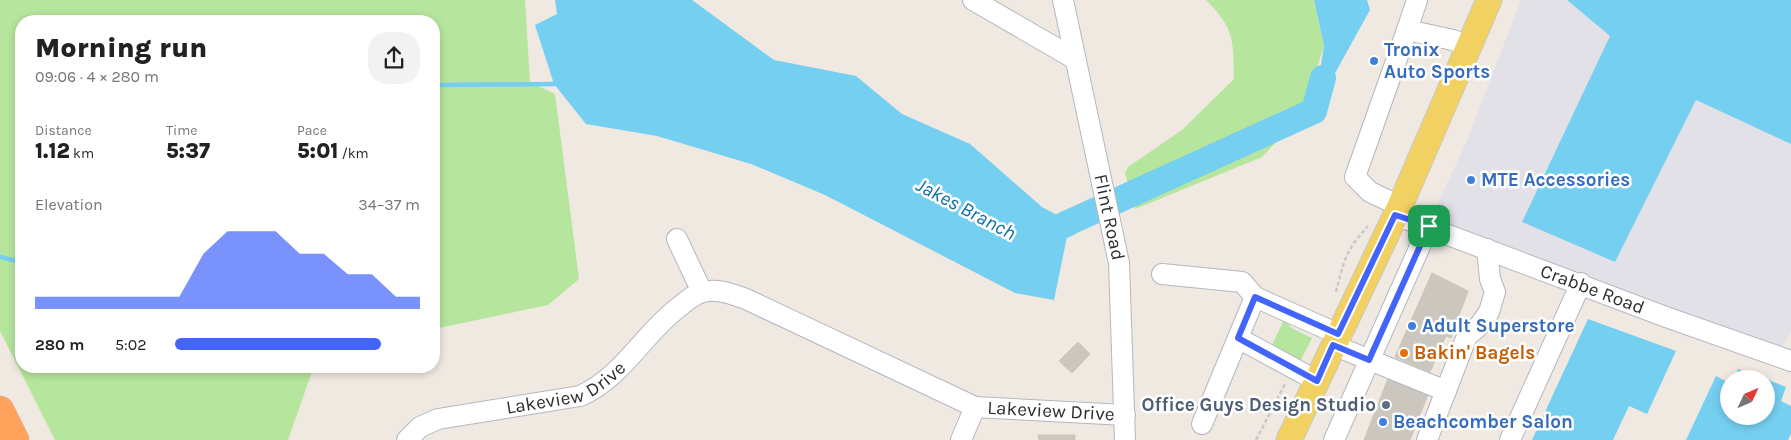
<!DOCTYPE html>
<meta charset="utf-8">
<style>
:root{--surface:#fff;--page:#f2f2f2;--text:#222;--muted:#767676;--accent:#4264fb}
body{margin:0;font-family:Karla,sans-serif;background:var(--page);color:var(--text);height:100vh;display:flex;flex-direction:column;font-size:19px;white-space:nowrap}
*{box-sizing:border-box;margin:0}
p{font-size:16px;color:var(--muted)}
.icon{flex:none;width:28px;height:28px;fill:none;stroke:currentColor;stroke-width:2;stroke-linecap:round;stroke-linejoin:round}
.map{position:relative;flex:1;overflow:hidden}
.side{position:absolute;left:15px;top:15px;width:425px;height:358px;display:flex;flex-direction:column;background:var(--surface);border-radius:20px;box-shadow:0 2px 8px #0003}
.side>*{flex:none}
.needle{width:32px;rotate:46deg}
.fabs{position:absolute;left:1720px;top:370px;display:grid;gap:10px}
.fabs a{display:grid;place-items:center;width:55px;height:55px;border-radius:50%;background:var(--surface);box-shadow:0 2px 8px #0003;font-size:25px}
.pin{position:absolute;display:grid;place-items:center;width:42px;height:42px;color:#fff;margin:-21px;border-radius:10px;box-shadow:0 2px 8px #0006}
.round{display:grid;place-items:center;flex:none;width:52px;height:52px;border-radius:20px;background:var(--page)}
.head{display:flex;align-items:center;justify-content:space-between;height:85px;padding:0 20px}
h1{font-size:28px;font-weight:800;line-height:38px}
.metrics{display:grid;grid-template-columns:repeat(3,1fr);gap:8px;height:85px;padding:5px 20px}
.metrics div{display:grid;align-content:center}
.metrics b{font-size:21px;font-weight:800}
.metrics small{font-size:14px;font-weight:400}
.metrics p{font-size:14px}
.chart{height:140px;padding:10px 20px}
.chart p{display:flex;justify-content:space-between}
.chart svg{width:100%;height:90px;margin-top:5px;fill:var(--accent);opacity:.7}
ul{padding:0 20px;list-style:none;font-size:16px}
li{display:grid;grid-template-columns:80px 60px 1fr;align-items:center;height:38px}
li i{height:12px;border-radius:6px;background:var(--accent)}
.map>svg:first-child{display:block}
.industrial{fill:#e3e1e8}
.green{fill:#b6e59e}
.water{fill:#75cff0}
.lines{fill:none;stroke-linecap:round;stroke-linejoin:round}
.stream{stroke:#75cff0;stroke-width:4.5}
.river{stroke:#75cff0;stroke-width:26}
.building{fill:#cbc7bf;stroke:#cbc5ba}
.minor-casing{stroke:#b4b7c1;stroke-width:22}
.major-casing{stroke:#c9c9c9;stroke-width:27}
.highway-casing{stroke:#c9c9c9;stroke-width:29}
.path{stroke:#c9c9c9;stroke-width:2.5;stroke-dasharray:4 2.5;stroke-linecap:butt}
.minor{stroke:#fff;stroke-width:20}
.major{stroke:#f2d163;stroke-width:25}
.highway{stroke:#ffa35c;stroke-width:28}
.route-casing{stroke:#fff;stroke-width:10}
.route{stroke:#4264fb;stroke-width:6}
.shop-dot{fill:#3f7fe0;stroke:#fff;stroke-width:2}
.food-dot{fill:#e8710a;stroke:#fff;stroke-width:2}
.service-dot{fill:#5c6f8a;stroke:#fff;stroke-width:2}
.labels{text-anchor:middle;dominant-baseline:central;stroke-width:5;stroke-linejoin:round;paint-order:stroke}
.shop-label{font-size:19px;font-weight:bold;fill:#366cbe;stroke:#fff;text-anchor:start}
.street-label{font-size:19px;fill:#2e2e2e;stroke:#fff}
.food-label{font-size:19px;font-weight:bold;fill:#c56008;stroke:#fff;text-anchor:start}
.service-label{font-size:19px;font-weight:bold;fill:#4e5e75;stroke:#fff;text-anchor:end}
.water-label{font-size:20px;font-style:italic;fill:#0d6fa3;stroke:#fff}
</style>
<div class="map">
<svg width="1791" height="440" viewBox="0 0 1791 440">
<rect width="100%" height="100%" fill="#efe9e1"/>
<path class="industrial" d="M1521,0H1567L1610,36L1522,222L1615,261L1695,100L1791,144V332L1776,359L1426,228L1466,143Z"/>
<path class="green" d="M0,0H525L530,82L555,94L579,279L548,305L434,329V21H21V366H314L288,440H55L0,331Z
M1206,0H1314L1324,45L1303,114L1262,157L1135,209L1125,173L1128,167L1182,130L1234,79C1233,40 1235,29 1206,0Z
M1284,320L1293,329L1312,338L1299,364L1269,351Z"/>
<path class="water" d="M555,0H692L774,60L856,76L902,114L970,144L1042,207L1070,222L1054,300L1015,293L825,195L751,164L657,136L586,124L554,84L535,25L557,14Z
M1314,0H1367L1370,10L1314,111L1324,45Z
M1567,0H1791V144L1696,100L1615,262L1522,222L1610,36Z
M1588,319L1676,351L1647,414L1629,406L1613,440H1532Z
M1738,369L1765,379H1734Z
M1716,376L1729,383V416H1766V379L1786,387L1781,401L1791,406V434L1788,440H1686Z"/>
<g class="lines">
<path class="stream" d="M434,85L554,84
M0,257L21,262"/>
<path class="river" d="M1038,238L1070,222L1314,111L1323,78"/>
</g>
<path class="building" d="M1432,273L1468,291L1451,338L1446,336L1430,372L1395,357Z
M1078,342L1090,354L1072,373L1059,361Z
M1389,376L1429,392L1410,440H1364Z
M1038,435H1075V440H1039Z"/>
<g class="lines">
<defs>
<g id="minor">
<path d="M973,0L1075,59"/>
<path id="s1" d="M1063,0L1119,263L1125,440"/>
<path d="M1407,30L1417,0"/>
<path d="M1400,206L1370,192L1355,177L1407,30L1453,40L1470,46"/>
<path id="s2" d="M1395,215L1666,317L1791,361"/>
<path d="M677,239L702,292"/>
<path d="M1162,274L1242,282L1255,297L1202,424"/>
<path d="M1255,297L1338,334"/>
<path d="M1238,338L1317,381"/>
<path d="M1333,345L1446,391"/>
<path id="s3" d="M407,440L420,427L438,419L580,396C623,377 643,334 679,307C686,301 693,295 702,292C717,288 732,294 746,299L975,407L1125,415"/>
<path d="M961,440L975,407"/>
<path d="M1334,440L1429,226"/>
<path d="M1427,440L1467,336L1479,326L1489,312L1495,292L1490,279L1487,249"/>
<path d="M1510,440L1581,283"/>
</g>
<path id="major" d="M1289,440L1400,206L1489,0"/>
<path id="highway" d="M0,410L15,440"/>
</defs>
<use href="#minor" class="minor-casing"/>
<use href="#major" class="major-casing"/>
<use href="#highway" class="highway-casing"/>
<path class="path" d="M1336,292C1344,261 1345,251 1368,226
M1256,440L1285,384"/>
<use href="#minor" class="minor"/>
<use href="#major" class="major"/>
<use href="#highway" class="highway"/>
</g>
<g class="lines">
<defs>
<path id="route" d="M1395,215L1429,226L1369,360L1333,345L1317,381L1238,338L1255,297L1338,334Z"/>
</defs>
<use href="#route" class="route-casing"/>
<use href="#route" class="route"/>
</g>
<g class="shop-dot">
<circle cx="1374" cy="61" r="5"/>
<circle cx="1471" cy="180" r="5"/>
<circle cx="1412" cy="326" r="5"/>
<circle cx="1383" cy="422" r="5"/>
</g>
<circle class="food-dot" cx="1404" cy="353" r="5"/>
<circle class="service-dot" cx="1386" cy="405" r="5"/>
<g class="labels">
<g class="shop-label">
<text x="1384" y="50">Tronix<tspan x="1384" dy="22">Auto Sports</tspan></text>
<text x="1481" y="180">MTE Accessories</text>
<text x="1422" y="326">Adult Superstore</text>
<text x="1393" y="422">Beachcomber Salon</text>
</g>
<g class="street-label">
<text stroke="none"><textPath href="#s1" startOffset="222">Flint Road</textPath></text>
<text stroke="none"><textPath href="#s2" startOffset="211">Crabbe Road</textPath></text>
<text stroke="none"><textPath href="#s3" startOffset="171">Lakeview Drive</textPath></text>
<text stroke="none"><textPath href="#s3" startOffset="718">Lakeview Drive</textPath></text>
</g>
<g class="food-label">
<text x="1414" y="353">Bakin' Bagels</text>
</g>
<g class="service-label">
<text x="1376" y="405">Office Guys Design Studio</text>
</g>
<g class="water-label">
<text transform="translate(966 209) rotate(28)">Jakes Branch</text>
</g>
</g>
</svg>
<div class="fabs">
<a><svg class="needle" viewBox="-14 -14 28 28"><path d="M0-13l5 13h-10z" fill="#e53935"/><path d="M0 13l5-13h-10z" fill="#767676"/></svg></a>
</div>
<div class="pin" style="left:1429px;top:226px;background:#1e9e55"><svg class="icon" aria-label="arrive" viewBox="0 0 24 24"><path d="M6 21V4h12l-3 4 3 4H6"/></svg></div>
<section class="side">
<div class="head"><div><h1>Morning run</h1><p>09:06 · 4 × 280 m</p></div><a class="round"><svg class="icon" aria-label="share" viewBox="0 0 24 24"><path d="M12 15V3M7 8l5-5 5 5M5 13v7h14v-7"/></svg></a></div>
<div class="metrics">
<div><p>Distance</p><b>1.12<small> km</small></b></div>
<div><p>Time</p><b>5:37</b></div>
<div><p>Pace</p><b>5:01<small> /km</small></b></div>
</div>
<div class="chart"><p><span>Elevation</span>34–37 m</p>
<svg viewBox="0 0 160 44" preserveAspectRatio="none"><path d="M0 44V38L10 38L20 38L30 38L40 38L50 38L60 38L70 17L80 6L90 6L100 6L110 17L120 17L130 27L140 27L150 38L160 38V44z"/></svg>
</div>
<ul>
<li><b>280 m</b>5:02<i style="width:84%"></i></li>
</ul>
</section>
</div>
